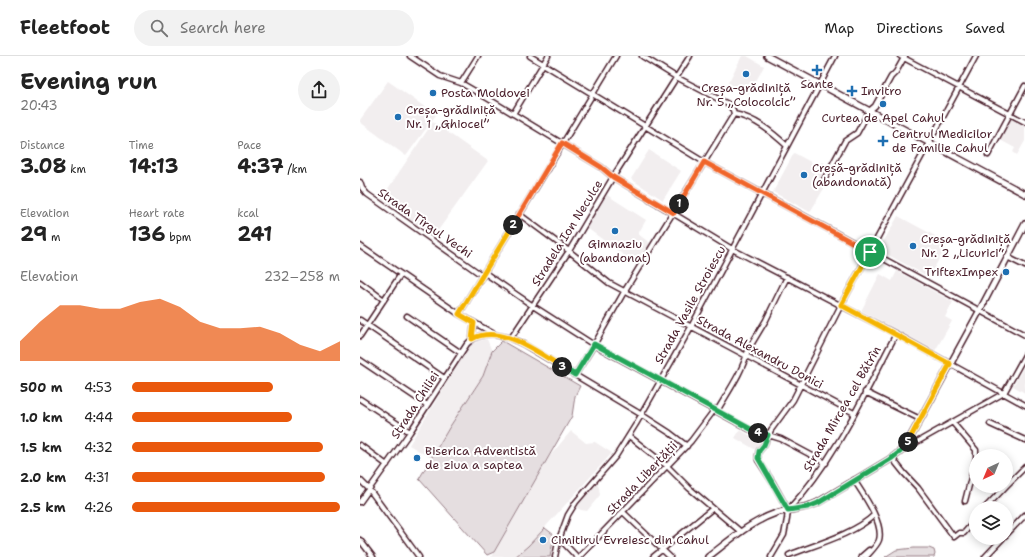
<!DOCTYPE html>
<meta charset="utf-8">
<style>
:root{--surface:#fff;--page:#f2f2f2;--text:#222;--muted:#767676;--line:#e0e0e0;--accent:#ea580c}
body{margin:0;font-family:"Shantell Sans",sans-serif;background:var(--page);color:var(--text);height:100vh;display:flex;flex-direction:column;font-size:15px;white-space:nowrap}
*{box-sizing:border-box;margin:0}
p{font-size:13px;color:var(--muted)}
.icon{flex:none;width:22px;height:22px;fill:none;stroke:currentColor;stroke-width:2;stroke-linecap:round;stroke-linejoin:round}
.map{position:relative;flex:1;overflow:hidden}
.drawer{display:flex;flex-direction:column;background:var(--surface);width:360px}
.drawer>*{flex:none}
.needle{width:26px;rotate:224deg}
.controls{position:absolute;left:609px;top:393px;display:grid;gap:8px}
.controls a{display:grid;place-items:center;width:44px;height:44px;border-radius:50%;background:var(--surface);box-shadow:0 2px 10px #0003;font-size:20px}
.pin{position:absolute;display:grid;place-items:center;width:34px;height:34px;color:#fff;margin:-17px;border:2px solid #fff;border-radius:50%;box-shadow:0 1px 4px #0007}
.km{position:absolute;width:20px;height:20px;margin:-10px;border-radius:50%;background:#222;color:#fff;font-size:11px;line-height:20px;text-align:center}
.round{display:grid;place-items:center;flex:none;width:42px;height:42px;border-radius:21px;background:var(--page)}
.summary{display:flex;align-items:center;justify-content:space-between;height:68px;padding:0 20px}
h1{font-size:22px;font-weight:700;line-height:30px}
.figures{display:grid;grid-template-columns:repeat(3,1fr);gap:6px;height:68px;padding:4px 20px}
.figures div{display:grid;align-content:center}
.figures b{font-size:20px;font-weight:700}
.figures small{font-size:11px;font-weight:400}
.figures p{font-size:11px}
.chart{height:112px;padding:8px 20px}
.chart p{display:flex;justify-content:space-between}
.chart svg{width:100%;height:72px;margin-top:4px;fill:var(--accent);opacity:.7}
ul{padding:0 20px;list-style:none;font-size:13px}
li{display:grid;grid-template-columns:64px 48px 1fr;align-items:center;height:30px}
li i{height:10px;border-radius:5px;background:var(--accent)}
header{display:flex;align-items:center;gap:24px;box-sizing:border-box;height:56px;padding:0 20px;background:var(--surface);border-bottom:1px solid var(--line)}
header strong{font-size:19px}
nav{display:flex;gap:22px;margin-inline-start:auto;font-size:14px}
.search{width:280px;height:36px;background:var(--page);display:flex;align-items:center;gap:10px;box-sizing:border-box;padding:0 14px;border-radius:22px;color:var(--muted);font-size:15px}
main{display:flex;flex:1;min-height:0}
.map>svg:first-child{display:block}
.built{fill:#f2eeef}
.green{fill:#e5dee0;stroke:#987e86}
.lines{fill:none;stroke-linecap:round;stroke-linejoin:round}
.minor-casing{stroke:#4a1f2b;stroke-width:7}
.major-casing{stroke:#4a1f2b;stroke-width:8}
.minor{stroke:#fff;stroke-width:4}
.major{stroke:#fff;stroke-width:5}
.split-1-casing{stroke:#fff;stroke-width:8}
.split-2-casing{stroke:#fff;stroke-width:8}
.split-3-casing{stroke:#fff;stroke-width:8}
.split-4-casing{stroke:#fff;stroke-width:8}
.split-5-casing{stroke:#fff;stroke-width:8}
.split-6-casing{stroke:#fff;stroke-width:8}
.split-1{stroke:#f0652b;stroke-width:5}
.split-2{stroke:#f0652b;stroke-width:5}
.split-3{stroke:#f5b400;stroke-width:5}
.split-4{stroke:#22a559;stroke-width:5}
.split-5{stroke:#22a559;stroke-width:5}
.split-6{stroke:#f5b400;stroke-width:5}
.poi-dot{fill:#1f6fb2;stroke:#fff;stroke-width:1.5}
.labels{text-anchor:middle;dominant-baseline:central;stroke-width:4;stroke-linejoin:round;paint-order:stroke}
.poi-label{font-size:12px;fill:#4a1f2b;stroke:#fff;text-anchor:start}
.street-label{font-size:12px;fill:#4a1f2b;stroke:#fff}
</style>
<header>
<strong>Fleetfoot</strong>
<div class="search"><svg class="icon" aria-label="search" viewBox="0 0 24 24"><circle cx="10" cy="10" r="6"/><path d="M15 15l6 6"/></svg>Search here</div>
<nav><a>Map</a><a>Directions</a><a>Saved</a></nav>
</header>
<main>
<section class="drawer">
<div class="summary"><div><h1>Evening run</h1><p>20:43</p></div><a class="round"><svg class="icon" aria-label="share" viewBox="0 0 24 24"><path d="M12 15V3M7 8l5-5 5 5M5 13v7h14v-7"/></svg></a></div>
<div class="figures">
<div><p>Distance</p><b>3.08<small> km</small></b></div>
<div><p>Time</p><b>14:13</b></div>
<div><p>Pace</p><b>4:37<small> /km</small></b></div>
</div>
<div class="figures">
<div><p>Elevation</p><b>29<small> m</small></b></div>
<div><p>Heart rate</p><b>136<small> bpm</small></b></div>
<div><p>kcal</p><b>241</b></div>
</div>
<div class="chart"><p><span>Elevation</span>232–258 m</p>
<svg viewBox="0 0 160 44" preserveAspectRatio="none"><path d="M0 44V32L10 20L20 10L30 10L40 12L50 12L60 8L70 6L80 11L90 20L100 24L110 24L120 23L130 27L140 34L150 38L160 32V44z"/></svg>
</div>
<ul>
<li><b>500 m</b>4:53<i style="width:68%"></i></li>
<li><b>1.0 km</b>4:44<i style="width:77%"></i></li>
<li><b>1.5 km</b>4:32<i style="width:92%"></i></li>
<li><b>2.0 km</b>4:31<i style="width:93%"></i></li>
<li><b>2.5 km</b>4:26<i style="width:100%"></i></li>
</ul>
</section>
<div class="map">
<svg width="665" height="501" viewBox="0 0 665 501">
<rect width="100%" height="100%" fill="#fff"/>
<filter id="ink" filterUnits="userSpaceOnUse"><feTurbulence type="fractalNoise" baseFrequency=".025" numOctaves="2"/><feDisplacementMap in="SourceGraphic" scale="8" xChannelSelector="R" yChannelSelector="G"/><feConvolveMatrix kernelMatrix="1 2 1 2 8 2 1 2 1" color-interpolation-filters="sRGB"/></filter>
<g filter="url(#ink)">
<path class="built" d="M382,0H387L404,10L389,38L368,27Z
M28,25L76,59L46,100L0,66V64Z
M652,62L665,69V85L657,99L653,96L655,92L640,84Z
M73,66L128,105L74,180L21,143Z
M289,94L321,115L303,144L271,123Z
M434,97L460,111L462,106L469,110L462,127L466,129L450,156L413,136Z
M247,139L286,164L278,178L290,187L277,209L227,172Z
M538,160L588,187L569,221L519,194Z
M537,215L593,246L585,261L592,265L575,295L501,255L520,218L532,225Z
M126,281L132,295L123,320L89,372L71,402L49,389L110,289Z
M665,309V337L653,330Z
M380,374L401,385L396,394L375,382Z
M211,375L226,387L235,386L252,397L168,490L155,501H131L184,407Z
M236,425L239,432L240,439L227,455L221,454L215,451Z"/>
<path class="green" d="M142,285L220,330L215,340L212,360L134,496L127,499L59,423L89,372L123,320L132,295Z
M185,472L194,479L190,501H155L168,490Z
M554,492H569L574,494L575,498L574,501H525L536,494Z"/>
<g class="lines">
<defs>
<path id="minor" d="M50,0L80,20L101,27L127,42L241,111L253,121L372,193L536,278L665,349
M170,0L344,106L665,279
M282,0L316,21L368,48L373,54L374,58C395,62 412,76 427,90
M540,0L665,66
M101,27L118,0
M153,58L188,0
M628,99L665,30
M464,124L485,85L497,77L509,55L515,50L531,21L536,16L545,0
M0,126L2,132L7,138L123,220
M159,158L209,195L249,227L494,357
M0,190L99,258L136,279L151,282L163,288L282,359L310,377L327,390
M647,201L665,210
M125,217L173,250L234,289L389,373L421,383L466,407
M0,226L24,244
M99,258L256,0
M47,260L101,297
M0,264L84,322
M0,280L41,218
M151,282L209,195L253,121L330,0
M112,283L114,267
M0,304L67,349
M215,319L234,289L264,236L374,58
M505,336L560,363
M0,343L50,376
M357,355C368,336 383,315 388,294L406,264L427,221
M593,367L616,394V400
M630,368L665,384
M269,380L307,410L329,432L381,476
M0,389L27,409
M541,395L644,337L665,299
M532,402L544,417L558,432L594,481L599,477H604L616,463
M0,424L9,433L59,501
M494,424C503,438 524,467 519,484C517,490 510,496 506,501
M646,430L665,411
M605,445L616,402
M0,446L50,376L107,288C113,281 122,278 132,278
M625,452L646,430
M428,454C475,404 504,339 536,278
M263,456L310,501
M646,479L665,459
M199,482L217,501
M0,484L13,501
M429,499C454,489 495,478 514,459
M195,501L198,486L208,459L216,446L256,400L276,368L331,271L475,0
M219,501L331,385L355,353
M293,501L352,453
M411,501L424,479L427,463L428,454L413,427L398,404V399L399,395L404,389L411,374L433,344L481,249L616,0
M501,501L509,494
M625,501L643,482"/>
<path id="major" d="M407,0L665,138
M348,501C369,485 390,466 416,457C430,453 444,453 457,447L532,402L541,395L550,382L620,254L665,168"/>
</defs>
<use href="#minor" class="minor-casing"/>
<use href="#major" class="major-casing"/>
<use href="#minor" class="minor"/>
<use href="#major" class="major"/>
</g>
</g>
<g class="lines" filter="url(#ink)">
<defs>
<path id="split-1" d="M319,148L344,106L510,196"/>
<path id="split-2" d="M153,169L202,87L241,111L253,121L314,157L319,148"/>
<path id="split-3" d="M153,169L99,258L114,267L112,283C140,267 179,297 202,311"/>
<path id="split-4" d="M202,311L215,319L234,288L398,377"/>
<path id="split-5" d="M398,377L408,379L404,389L399,395L398,402L428,454L448,451L458,447L532,402L541,395L548,386"/>
<path id="split-6" d="M510,196L481,249L590,308L548,386"/>
</defs>
<use href="#split-1" class="split-1-casing"/>
<use href="#split-2" class="split-2-casing"/>
<use href="#split-3" class="split-3-casing"/>
<use href="#split-4" class="split-4-casing"/>
<use href="#split-5" class="split-5-casing"/>
<use href="#split-6" class="split-6-casing"/>
<use href="#split-1" class="split-1"/>
<use href="#split-2" class="split-2"/>
<use href="#split-3" class="split-3"/>
<use href="#split-4" class="split-4"/>
<use href="#split-5" class="split-5"/>
<use href="#split-6" class="split-6"/>
</g>
<g class="poi-dot">
<path d="M455 8h4v4h4v4h-4v4h-4v-4h-4v-4h4z"/>
<circle cx="386" cy="18" r="4"/>
<path d="M490 29h4v4h4v4h-4v4h-4v-4h-4v-4h4z"/>
<circle cx="73" cy="37" r="4"/>
<circle cx="523" cy="48" r="4"/>
<circle cx="38" cy="61" r="4"/>
<path d="M521 79h4v4h4v4h-4v4h-4v-4h-4v-4h4z"/>
<circle cx="444" cy="119" r="4"/>
<circle cx="255" cy="175" r="4"/>
<circle cx="553" cy="190" r="4"/>
<circle cx="646" cy="216" r="4"/>
<circle cx="57" cy="402" r="4"/>
<circle cx="183" cy="484" r="4"/>
</g>
<g class="labels">
<g class="poi-label">
<text x="457" y="28" text-anchor="middle">Sante</text>
<text x="386" y="32" text-anchor="middle">Creșa-grădiniță<tspan x="386" dy="14">Nr. 5 „Colocolcic”</tspan></text>
<text x="501" y="35">Invitro</text>
<text x="81" y="37">Posta Moldovei</text>
<text x="46" y="54">Creșa-grădiniță<tspan x="46" dy="14">Nr. 1 „Ghiocel”</tspan></text>
<text x="523" y="62" text-anchor="middle">Curtea de Apel Cahul</text>
<text x="532" y="78">Centrul Medicilor<tspan x="532" dy="14">de Familie Cahul</tspan></text>
<text x="452" y="112">Creșă-grădiniță<tspan x="452" dy="14">(abandonată)</tspan></text>
<text x="561" y="183">Creșa-grădiniță<tspan x="561" dy="14">Nr. 2 „Licurici“</tspan></text>
<text x="255" y="188" text-anchor="middle">Gimnaziu<tspan x="255" dy="14">(abandonat)</tspan></text>
<text x="638" y="216" text-anchor="end">TriftexImpex</text>
<text x="65" y="395">Biserica Adventistă<tspan x="65" dy="14">de ziua a saptea</tspan></text>
<text x="191" y="484">Cimitirul Evreiesc din Cahul</text>
</g>
<g class="street-label">
<text transform="translate(65 167) rotate(35)">Strada Tîrgul Vechi</text>
<text transform="translate(207 177) rotate(-58)">Stradela Ion Neculce</text>
<text transform="translate(330 249) rotate(-61)">Strada Vasile Stroiescu</text>
<text transform="translate(400 296) rotate(28)">Strada Alexandru Donici</text>
<text transform="translate(55 349) rotate(-57)">Strada Chiliei</text>
<text transform="translate(482 353) rotate(-60)">Strada Mircea cel Bătrîn</text>
<text transform="translate(282 422) rotate(-46)">Strada Libertății</text>
</g>
</g>
</svg>
<div class="controls">
<a><svg class="needle" viewBox="-14 -14 28 28"><path d="M0-13l5 13h-10z" fill="#e53935"/><path d="M0 13l5-13h-10z" fill="#767676"/></svg></a>
<a><svg class="icon" aria-label="layers" viewBox="0 0 24 24"><path d="M12 4l9 5-9 5-9-5zM3 14l9 5 9-5"/></svg></a>
</div>
<div class="pin" style="left:510px;top:196px;background:#1e9e55"><svg class="icon" aria-label="arrive" viewBox="0 0 24 24"><path d="M6 21V4h12l-3 4 3 4H6"/></svg></div>
<b class="km" style="left:319px;top:148px">1</b>
<b class="km" style="left:153px;top:169px">2</b>
<b class="km" style="left:202px;top:311px">3</b>
<b class="km" style="left:398px;top:377px">4</b>
<b class="km" style="left:548px;top:386px">5</b>
</div>
</main>
